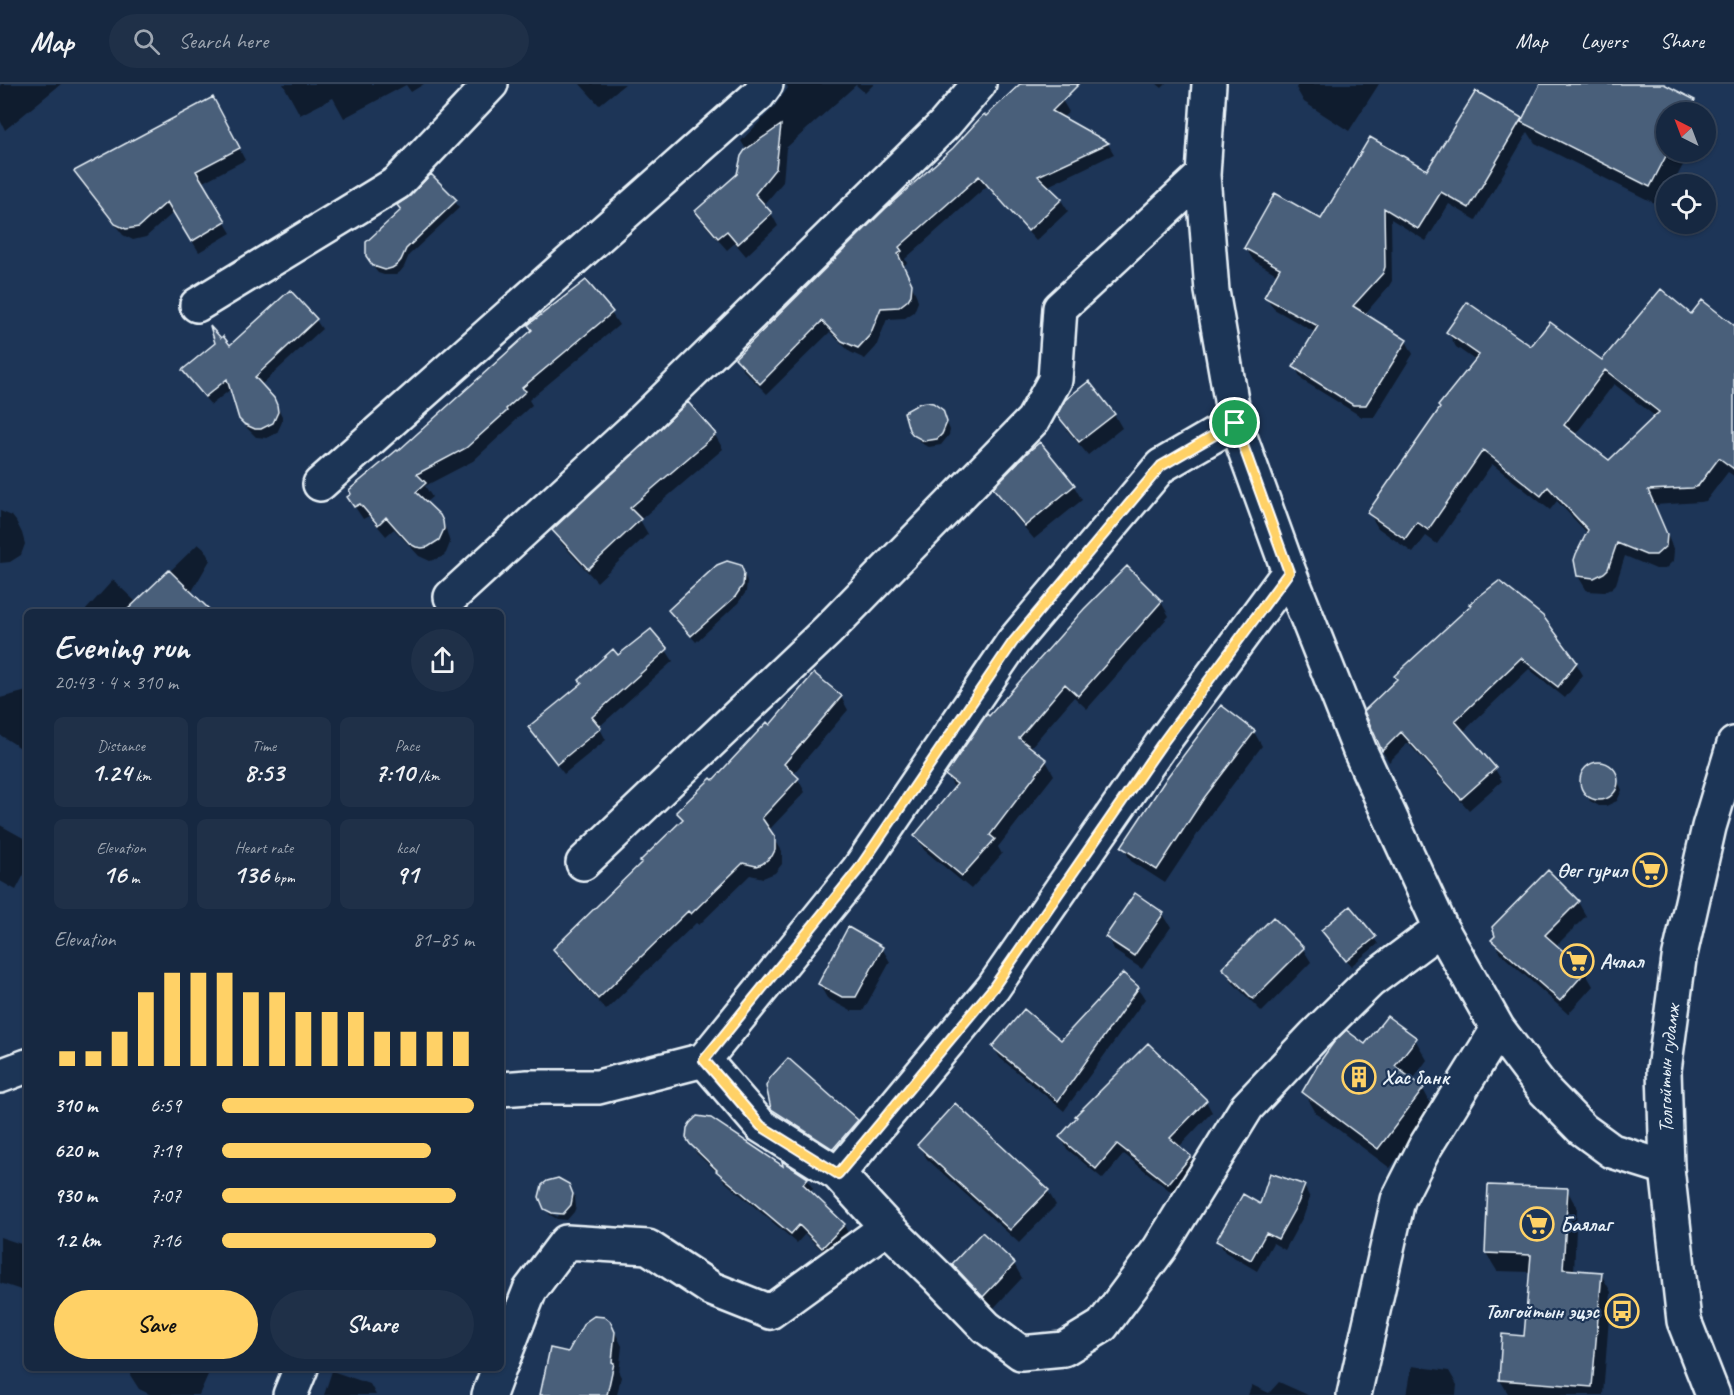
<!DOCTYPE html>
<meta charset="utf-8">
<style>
:root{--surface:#162841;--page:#1f3048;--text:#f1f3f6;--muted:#9ea6b1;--line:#35445a;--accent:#ffd166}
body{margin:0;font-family:Caveat,sans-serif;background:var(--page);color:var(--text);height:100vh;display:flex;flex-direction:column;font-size:22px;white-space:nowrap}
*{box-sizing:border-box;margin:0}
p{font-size:20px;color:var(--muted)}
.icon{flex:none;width:33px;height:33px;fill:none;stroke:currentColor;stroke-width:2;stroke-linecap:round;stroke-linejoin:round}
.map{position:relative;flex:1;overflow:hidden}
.side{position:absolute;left:24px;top:525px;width:480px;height:762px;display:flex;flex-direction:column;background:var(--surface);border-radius:9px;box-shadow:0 2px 4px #0004,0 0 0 2px var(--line)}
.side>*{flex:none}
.needle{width:39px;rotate:318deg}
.fabs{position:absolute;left:1656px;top:18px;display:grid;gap:12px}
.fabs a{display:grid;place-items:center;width:60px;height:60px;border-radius:50%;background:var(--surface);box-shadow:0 2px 4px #0004,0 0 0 2px var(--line);font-size:30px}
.pin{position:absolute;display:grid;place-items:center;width:51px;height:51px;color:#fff;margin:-26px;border:3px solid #fff;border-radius:50%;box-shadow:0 2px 6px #0007}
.round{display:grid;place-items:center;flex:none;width:63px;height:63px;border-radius:32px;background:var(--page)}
.summary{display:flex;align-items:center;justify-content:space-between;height:102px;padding:0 30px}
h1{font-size:33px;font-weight:700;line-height:45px}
.figures{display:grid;grid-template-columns:repeat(3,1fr);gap:9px;height:102px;padding:6px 30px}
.figures div{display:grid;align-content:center;border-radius:9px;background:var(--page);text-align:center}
.figures b{font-size:26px;font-weight:700}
.figures small{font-size:16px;font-weight:400}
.figures p{font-size:16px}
.chart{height:168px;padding:12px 30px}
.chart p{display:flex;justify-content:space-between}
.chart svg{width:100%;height:108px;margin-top:6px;stroke:var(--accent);stroke-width:6}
.primary-button{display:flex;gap:12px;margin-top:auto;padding:12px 30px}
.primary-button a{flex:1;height:69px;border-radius:36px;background:var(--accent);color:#111;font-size:24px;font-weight:700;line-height:69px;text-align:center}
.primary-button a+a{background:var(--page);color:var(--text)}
ul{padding:0 30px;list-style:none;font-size:20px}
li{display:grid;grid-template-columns:96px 72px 1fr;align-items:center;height:45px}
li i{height:15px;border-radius:8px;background:var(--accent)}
header{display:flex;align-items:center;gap:36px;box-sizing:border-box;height:84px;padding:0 30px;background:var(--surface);border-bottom:2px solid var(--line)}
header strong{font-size:28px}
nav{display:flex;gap:33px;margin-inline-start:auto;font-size:21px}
.search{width:420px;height:54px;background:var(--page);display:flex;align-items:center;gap:15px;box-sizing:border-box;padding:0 21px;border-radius:33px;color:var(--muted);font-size:22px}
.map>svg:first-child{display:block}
.shadow{fill:#0007;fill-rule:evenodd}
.building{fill:#495e7a;stroke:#e8f1f8;stroke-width:1.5;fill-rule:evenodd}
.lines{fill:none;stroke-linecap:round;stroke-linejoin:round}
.street-casing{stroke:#e8f1f8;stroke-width:38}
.secondary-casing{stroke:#e8f1f8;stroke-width:38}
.street{stroke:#1d3557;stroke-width:33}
.secondary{stroke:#1d3557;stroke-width:33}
.route-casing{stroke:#fff;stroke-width:12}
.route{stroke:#ffd166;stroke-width:8}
.labels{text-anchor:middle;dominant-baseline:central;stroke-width:4.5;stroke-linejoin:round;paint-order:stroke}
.poi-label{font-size:21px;font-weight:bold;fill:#e8f1f8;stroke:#1d3557;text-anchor:start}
.street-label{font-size:21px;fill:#e8f1f8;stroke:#1d3557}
</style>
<header>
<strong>Map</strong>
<div class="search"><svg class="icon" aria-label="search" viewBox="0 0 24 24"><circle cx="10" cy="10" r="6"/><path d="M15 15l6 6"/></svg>Search here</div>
<nav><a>Map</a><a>Layers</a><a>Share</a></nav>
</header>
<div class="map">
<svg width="1734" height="1311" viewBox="0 0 1734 1311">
<rect width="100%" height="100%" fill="#1d3557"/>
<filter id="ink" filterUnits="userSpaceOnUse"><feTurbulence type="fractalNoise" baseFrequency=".0167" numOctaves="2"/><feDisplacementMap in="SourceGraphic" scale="12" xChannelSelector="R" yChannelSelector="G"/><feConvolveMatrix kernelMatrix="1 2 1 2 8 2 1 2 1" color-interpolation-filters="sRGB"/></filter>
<g filter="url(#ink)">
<path class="shadow" d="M2,0H61L5,46L0,36V1Z
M283,0H424L411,8L406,1L344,34L333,14L300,31Z
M580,0H625L599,21Z
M786,0H874L865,9L856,1L786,64L783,98L764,121L771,129L778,142L746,172L735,159L727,166L704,140L697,127L738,90L747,67L741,57L774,23L788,4Z
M1022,0H1046L1062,16L1069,28L1062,34L1108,60L1114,70L1046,103L1061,116L1068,127L1036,157L987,102L905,175L907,179L903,182L917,213L918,218L914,228L905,234L887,235L876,263L865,275L850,268L830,248L767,310L743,286L736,275Z
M1157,0H1166L1162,4Z
M1298,0H1379L1349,47L1304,18L1296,4Z
M1542,0H1661L1694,17L1701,28H1666V68H1690L1673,100H1666V114L1662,123L1535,59L1528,48L1476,136L1449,120L1426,157L1391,135L1392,197L1389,202L1364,231L1406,257L1413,270L1374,333H1362L1302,296L1295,283L1316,249L1274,225L1266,213L1278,191L1253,176L1246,164L1322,137L1428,88L1521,35L1523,38Z
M219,26L245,76L201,99L231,149L199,168L174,128L146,153L133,156L123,151L82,99L76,88Z
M455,117L459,124L409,171L404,183L400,188L396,191H384L378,189L374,184L370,177L402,127L399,122Z
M290,208L316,236L322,245L261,301L273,315L282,332V338L277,349L267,354L256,353L247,344L241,334L231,305L211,321L189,295L184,286L230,263Z
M611,229L619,241L529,316L532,321L512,339L513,340L473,377L425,402L432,413L425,419L438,432L446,445L450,459L446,469L442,473L430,477L419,472L394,445L386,452L369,432L363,435L349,414Z
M1691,232L1734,243V392L1728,388L1706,417L1700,418L1655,421L1674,467L1673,477L1665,485H1656L1625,472L1616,500L1612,504L1603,508L1587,507L1578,492L1588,450L1557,417L1550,426L1492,380L1437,460L1426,452L1413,469L1378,444L1369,429L1476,277L1456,263L1448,248L1602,278ZM1614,300L1656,333L1609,378L1575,351Z
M688,320L715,351L723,365L640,436L648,450L597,498L562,460L554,446Z
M942,327L950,346L949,351L941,361L929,363L924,361L915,352L911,345Z
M1114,330L1122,344L1088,371L1067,346L1059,331Z
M1040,360L1074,402L1082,416L1034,455L1003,418L995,404Z
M0,427L12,432L16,437L22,449L25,460L21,471L10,478L0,479Z
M198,460L204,465L210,476L191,509L210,528H84L113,496L137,519Z
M744,490L747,497L746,508L738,519L696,558L673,533L670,526Z
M1161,518L1169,532L1087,625L1074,613L1030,664L1046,677L1054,691L998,763L1002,770L971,805L924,766L916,752L955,705L947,691L989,634Z
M1542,533L1576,579L1583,591L1565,614L1529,585L1463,648L1495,685L1502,697L1469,726L1408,659L1389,678L1381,665L1366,627Z
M666,566L673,577L599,643L606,656L564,690L536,654L529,643L618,573Z
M27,607V668L0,651V614Z
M841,613L848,626L793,690L798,695L805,708L769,746L782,767V780L775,789L763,794L750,791L699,841L696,839L606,926L562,878L555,865L683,737L678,728L713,699L770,643Z
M1254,648L1262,662L1212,728L1165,799L1131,777L1123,763Z
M1603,679L1613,686L1622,706L1617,717L1606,722H1599L1590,717L1581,700V695L1585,685L1590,681Z
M0,741L27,756V785L16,806L0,797Z
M1578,818L1586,832L1556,862L1585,888L1593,902L1568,930L1501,870L1493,856Z
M1163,830L1171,843L1142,885L1115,867L1107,853Z
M1327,853L1374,854L1378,860L1351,882Z
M882,864L890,878L863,927H851L827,914L819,900Z
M1303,865L1311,878L1262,928L1232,898L1224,884Z
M1138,904L1145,915L1064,1027L1000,974L994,964L1062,958Z
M1415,955L1427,976L1412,997L1423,1005L1434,1026L1390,1084L1316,1029L1304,1008L1366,962Z
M788,976L857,1037L861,1044L838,1071L779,1034L772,1024Z
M1206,1017L1212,1028L1179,1063L1190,1073L1197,1084L1175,1111L1124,1070L1103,1095L1067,1065L1061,1053Z
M687,1053L786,1086L807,1095L813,1105L810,1108L844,1141L849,1151L829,1173L805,1150L797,1159L724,1097L721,1092L697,1070Z
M919,1061L1048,1107L1056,1121L1019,1159L927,1075Z
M1304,1102L1310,1114L1304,1131L1285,1166L1273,1159L1257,1187L1225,1168L1218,1157L1260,1122Z
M571,1106L575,1113L576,1123L574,1128L567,1136L557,1135L550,1131L548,1128L558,1133L559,1130L545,1124Z
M1567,1106L1577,1124L1574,1188L1601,1190L1611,1208L1603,1311H1509L1500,1296L1525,1254L1531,1188L1497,1187L1486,1169Z
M982,1150L1014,1180L1022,1194L992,1226L962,1194L954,1181Z
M0,1153L27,1162V1198L24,1207L0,1199Z
M612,1242L622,1262L619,1289L621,1293L617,1311H542L569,1270Z
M1412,1282L1449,1287L1457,1301L1456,1311H1407Z
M134,1284H211L199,1311H151L139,1305L130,1291Z
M232,1284H245L243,1289Z
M332,1287L370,1300L376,1311H324Z
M1279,1298L1308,1311H1248L1252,1301L1269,1309Z"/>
<path class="building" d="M1020,0H1079L1052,27L1109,59L1038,92L1062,115L1028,147L979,92L899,163L902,167L898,170L912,200L911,211L908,216L899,223L881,224L870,251L858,264L842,257L822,237L760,300L735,274L885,125L953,64L984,30L986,32Z
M1540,0H1664L1695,16L1688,28H1666V68H1668L1650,103L1521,38Z
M1476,7L1522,34L1469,124L1441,108L1418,145L1384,124L1385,183L1383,189L1353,222L1407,256L1366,321H1353L1293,283L1318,242L1264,213L1280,184L1244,164L1275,109L1321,135L1370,53L1427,86Z
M213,13L240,64L196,87L226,137L191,158L167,118L139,143L126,145L115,140L74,87Z
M781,41L776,84L755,110L772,129L738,160L727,147L718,154L695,127L737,90L741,72L745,66Z
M431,90L457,116L406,165L401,176L397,181L392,184L385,186L373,182L366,172V158L401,126L397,121L410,112Z
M586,196L613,228L522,304L526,307L506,325L507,327L466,364L417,390L426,399L416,408L440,431L443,437L444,445L439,456L428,463L422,464L416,463L410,460L386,433L378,441L360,420L354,423L347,413L351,410L349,406L397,366L398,367L532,246L528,241Z
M1661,205L1691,230L1702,216L1734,241V385L1719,374L1698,402L1692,404L1648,406L1667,450L1666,462L1656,471H1646L1617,459L1608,485L1604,489L1594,494L1577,492L1574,476L1576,470L1588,446L1548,403L1541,412L1483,366L1428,446L1417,438L1405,455L1367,429L1440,324L1438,322L1479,271L1446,248L1467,218L1531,262L1550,238L1602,276ZM1605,286L1659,328L1609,376L1564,341Z
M290,206L317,235L255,293L274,314L277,321L278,328L273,339L261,345H255L244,340L239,335L227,295L205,313L182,286L215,259L210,242L221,254L223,252L230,261Z
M1089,297L1115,330L1079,358L1057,331L1065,316Z
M688,318L716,350L630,424L641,435L588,485L552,446Z
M927,318L933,319L943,326L947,338L942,350L937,355L924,357L913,351L909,346L904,328L920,319Z
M1040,358L1075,401L1025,442L993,404L1027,369Z
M727,477L741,481L744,489L743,501L735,513L691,552L668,526L717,481Z
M1127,482L1162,517L1078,612L1065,600L1019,654L1047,676L990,751L995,755L962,792L914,752L957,700L945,691L987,630L989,632L1084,525Z
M169,486L212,528H125Z
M1499,497L1543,532L1577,578L1558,603L1521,574L1455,637L1496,684L1461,715L1401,648L1382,667L1364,627L1397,595L1394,592L1471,521L1469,520Z
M651,545L668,565L592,633L601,644L557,680L528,643L582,599L579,596L613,565L618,571Z
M814,589L842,612L784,680L799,694L762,734L775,753V766L772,772L762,780L756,782L743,779L691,830L688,827L598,915L553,865L642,778L640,777L683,735L676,728L711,694L713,696L767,638L770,641Z
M1221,621L1255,647L1204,714L1157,786L1121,763L1168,692Z
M1580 697a19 19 0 1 1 38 0a19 19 0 1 1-38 0Z
M1548,786L1579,817L1545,851L1586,887L1560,917L1491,856L1495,852L1492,843Z
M1135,809L1164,829L1134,872L1105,853Z
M1350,822L1376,853L1346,877L1321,846Z
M1273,833L1304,864L1253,915L1222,884Z
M848,843L883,863L856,913H842L818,900Z
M1123,889L1139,903L1058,1017L992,963L1024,925L1061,956Z
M1387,932L1417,954L1395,982L1424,1004L1378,1065L1302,1008L1319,979L1334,958L1346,946L1365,960Z
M1148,959L1207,1016L1170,1054L1191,1072L1168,1100L1117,1060L1096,1085L1059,1053L1077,1033L1075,1032Z
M788,974L858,1036L833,1065L771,1025L766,1002L770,994Z
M955,1019L1049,1106L1010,1146L917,1061Z
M697,1032L711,1034L783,1082L782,1077L808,1094L803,1100L845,1140L822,1164L799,1141L791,1150L716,1087L717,1086L690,1060L686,1054L687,1044L690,1039Z
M1270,1089L1305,1101L1298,1119L1278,1155L1266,1149L1251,1176L1216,1157L1243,1110L1260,1120Z
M558,1094L569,1100L573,1110L571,1121L563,1130L552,1129L544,1125L539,1113L542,1101L547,1097Z
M1488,1101L1568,1104L1563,1185L1602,1188L1592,1303L1499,1296L1502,1250L1524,1252L1531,1171L1485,1169Z
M982,1148L1015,1179L983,1213L952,1180Z
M594,1232L605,1233L610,1237L615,1248L612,1278L614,1279L607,1311H540L550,1264L568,1268L584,1239Z"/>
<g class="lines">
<defs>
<path id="street" d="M1209,0L1203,91L1212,207L1235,339L1289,488L1360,667L1441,844L1498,945L1544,1006L1582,1045L1612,1067L1667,1084
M197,221L397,99L491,0
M320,400L758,11L766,0
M451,513L635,344L944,41L979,0
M583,779L827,547L1033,336L1055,296L1060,224L1203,91
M704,976L858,786L1013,558L1161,382L1235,339
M0,992L27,982
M501,1005L528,1003H598L704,976L761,1042L838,1090L887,1143L939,1194L986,1243L1021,1269L1064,1265L1102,1242L1160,1164L1247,1023L1314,952L1370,897L1441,844
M838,1090L993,904L1161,661L1289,488
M501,1280L530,1206L566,1158L648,1163L712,1205L770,1228L887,1143
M290,1311L301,1284
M489,1311L499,1284
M1354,1311L1398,1116L1425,1063L1498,945"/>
<g id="secondary">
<path id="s1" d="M1713,1311L1684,1237L1667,1084L1664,986L1679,875L1709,743L1734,660"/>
</g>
</defs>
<use href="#street" class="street-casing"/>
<use href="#secondary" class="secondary-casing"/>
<use href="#street" class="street"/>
<use href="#secondary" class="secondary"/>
</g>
</g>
<g class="lines" filter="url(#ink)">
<defs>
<path id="route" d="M1235,339L1289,488L1161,661L993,904L838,1090L761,1042L704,976L858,786L1013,558L1161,382Z"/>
</defs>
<use href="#route" class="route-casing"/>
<use href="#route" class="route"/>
</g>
<defs>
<symbol id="supermarket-ring" viewBox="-11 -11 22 22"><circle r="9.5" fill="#1d3557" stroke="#ffd166" stroke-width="1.5"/><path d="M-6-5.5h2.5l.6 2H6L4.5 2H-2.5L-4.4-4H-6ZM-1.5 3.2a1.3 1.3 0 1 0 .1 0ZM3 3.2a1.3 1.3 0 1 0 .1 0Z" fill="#ffd166"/></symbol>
<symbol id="building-ring" viewBox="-11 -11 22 22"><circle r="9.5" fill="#1d3557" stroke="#ffd166" stroke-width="1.5"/><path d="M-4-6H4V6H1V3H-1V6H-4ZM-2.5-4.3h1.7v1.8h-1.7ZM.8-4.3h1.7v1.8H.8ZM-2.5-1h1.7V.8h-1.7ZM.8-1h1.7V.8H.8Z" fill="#ffd166"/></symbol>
<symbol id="bus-ring" viewBox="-11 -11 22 22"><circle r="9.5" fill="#1d3557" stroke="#ffd166" stroke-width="1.5"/><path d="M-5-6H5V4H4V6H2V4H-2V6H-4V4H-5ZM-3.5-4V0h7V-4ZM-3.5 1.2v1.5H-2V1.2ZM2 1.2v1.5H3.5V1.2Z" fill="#ffd166"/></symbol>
</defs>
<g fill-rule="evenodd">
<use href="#supermarket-ring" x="1631" y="767" width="38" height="38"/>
<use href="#supermarket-ring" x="1558" y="858" width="38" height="38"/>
<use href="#building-ring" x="1340" y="974" width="38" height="38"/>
<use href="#supermarket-ring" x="1518" y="1121" width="38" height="38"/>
<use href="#bus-ring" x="1603" y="1208" width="38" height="38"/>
</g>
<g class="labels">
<g class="poi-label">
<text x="1627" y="786" text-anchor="end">Өег гурил</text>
<text x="1600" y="877">Ачлал</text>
<text x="1382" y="993">Хас банк</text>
<text x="1560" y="1140">Баялаг</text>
<text x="1599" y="1227" text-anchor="end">Толгойтын эцэс</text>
</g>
<g class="street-label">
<text stroke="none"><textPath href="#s1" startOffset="333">Толгойтын гудамж</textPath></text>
</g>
</g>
</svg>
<div class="fabs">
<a><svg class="needle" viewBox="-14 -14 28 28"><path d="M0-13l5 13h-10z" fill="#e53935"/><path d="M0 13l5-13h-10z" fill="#9ea6b1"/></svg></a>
<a><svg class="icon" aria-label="locate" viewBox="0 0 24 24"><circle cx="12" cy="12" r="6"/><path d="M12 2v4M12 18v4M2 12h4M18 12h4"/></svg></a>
</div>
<div class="pin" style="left:1235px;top:339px;background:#1e9e55"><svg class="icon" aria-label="arrive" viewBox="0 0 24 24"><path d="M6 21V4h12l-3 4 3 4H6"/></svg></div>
<section class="side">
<div class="summary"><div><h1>Evening run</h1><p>20:43 · 4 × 310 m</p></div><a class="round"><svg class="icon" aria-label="share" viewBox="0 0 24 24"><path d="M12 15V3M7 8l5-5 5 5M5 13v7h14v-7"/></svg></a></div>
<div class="figures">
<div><p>Distance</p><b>1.24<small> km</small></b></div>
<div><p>Time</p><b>8:53</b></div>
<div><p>Pace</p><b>7:10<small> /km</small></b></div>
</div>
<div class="figures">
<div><p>Elevation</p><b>16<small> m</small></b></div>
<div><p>Heart rate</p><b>136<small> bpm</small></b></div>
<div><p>kcal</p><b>91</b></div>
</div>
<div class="chart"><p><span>Elevation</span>81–85 m</p>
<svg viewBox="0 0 160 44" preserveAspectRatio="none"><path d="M5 44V38M15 44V38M25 44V30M35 44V14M45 44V6M55 44V6M65 44V6M75 44V14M85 44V14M95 44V22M105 44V22M115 44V22M125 44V30M135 44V30M145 44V30M155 44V30"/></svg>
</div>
<ul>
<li><b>310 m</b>6:59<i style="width:100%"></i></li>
<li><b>620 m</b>7:19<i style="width:83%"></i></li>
<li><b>930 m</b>7:07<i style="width:93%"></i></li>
<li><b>1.2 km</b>7:16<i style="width:85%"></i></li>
</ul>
<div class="primary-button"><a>Save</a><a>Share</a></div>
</section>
</div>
